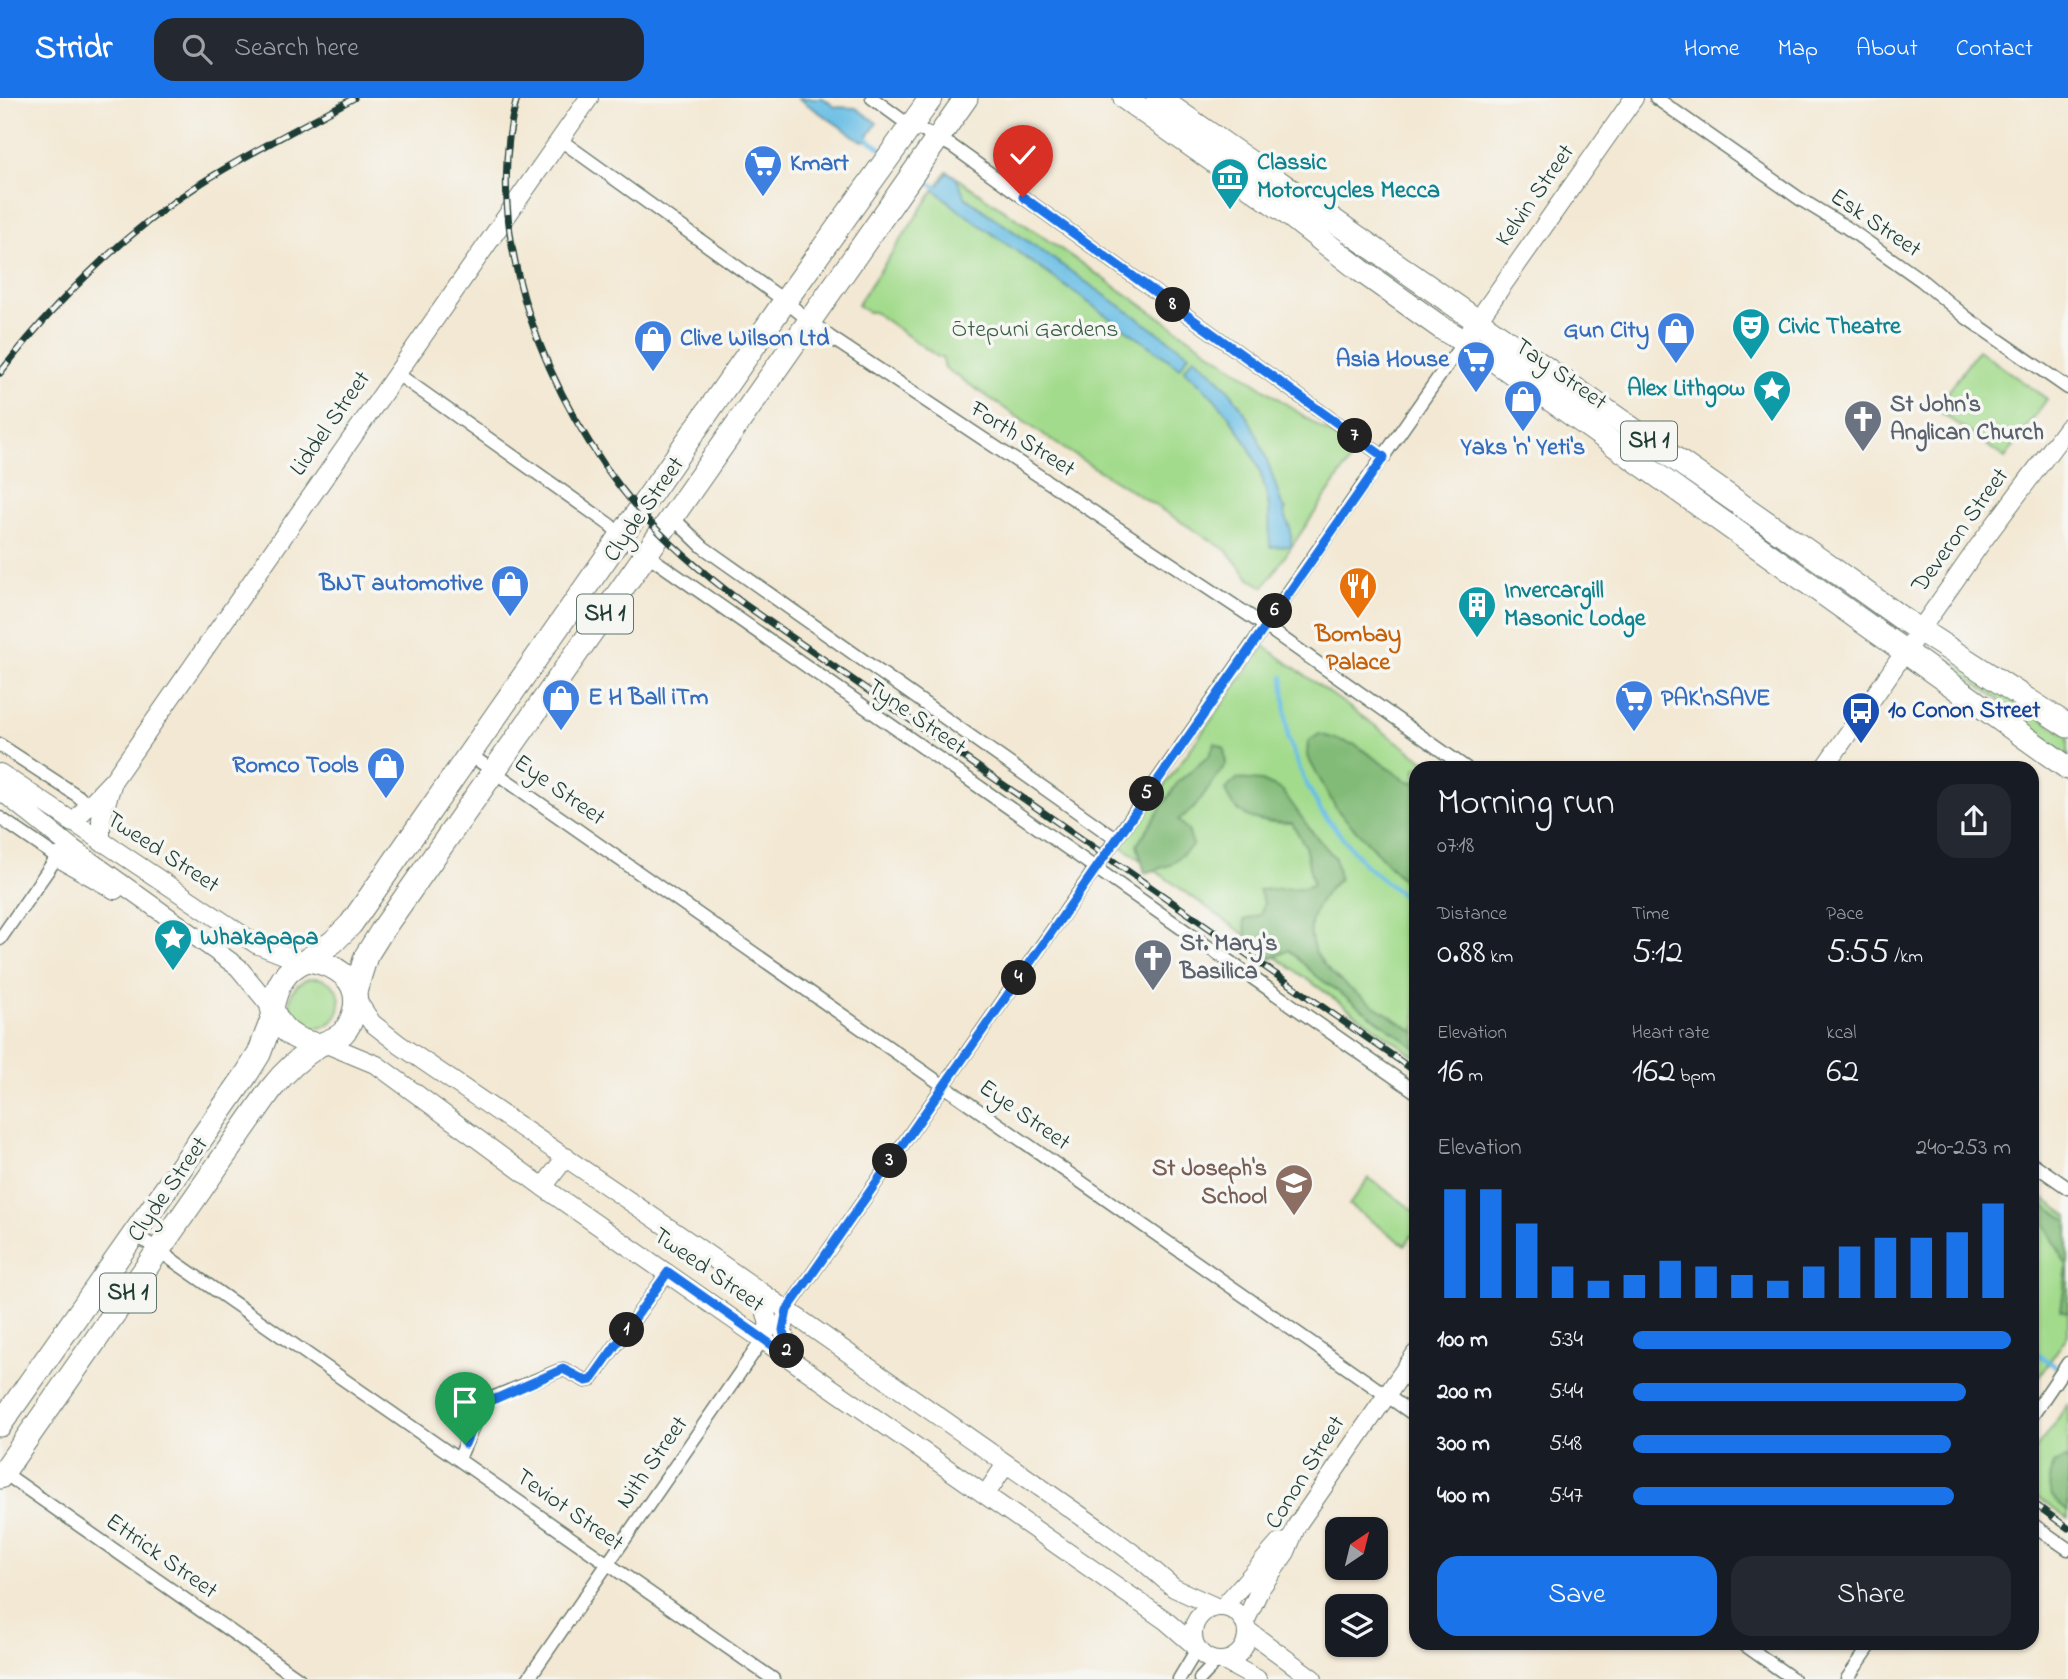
<!DOCTYPE html>
<meta charset="utf-8">
<style>
:root{--surface:#171b24;--page:#242831;--text:#f1f3f6;--muted:#9ea1a6;--accent:#1a73e8}
body{margin:0;font-family:"Indie Flower",sans-serif;background:var(--page);color:var(--text);height:100vh;display:flex;flex-direction:column;font-size:26px;white-space:nowrap}
*{box-sizing:border-box;margin:0}
p{font-size:23px;color:var(--muted)}
.icon{flex:none;width:38px;height:38px;fill:none;stroke:currentColor;stroke-width:2;stroke-linecap:round;stroke-linejoin:round}
.map{position:relative;flex:1;overflow:hidden}
.drawer{position:absolute;left:1409px;top:663px;width:630px;height:889px;display:flex;flex-direction:column;background:var(--surface);border-radius:21px;box-shadow:0 2px 5px #0004}
.drawer>*{flex:none}
.needle{width:46px;rotate:35deg}
.tools{position:absolute;left:1325px;top:1419px;display:grid;gap:14px}
.tools a{display:grid;place-items:center;width:63px;height:63px;border-radius:14px;background:var(--surface);box-shadow:0 2px 5px #0004;font-size:35px}
.pin{position:absolute;display:grid;place-items:center;width:60px;height:60px;color:#fff;margin:-72px -30px;border-radius:50% 50% 50% 0;rotate:-45deg;box-shadow:0 0 7px #0007}
.pin .icon{rotate:45deg}
.km{position:absolute;width:35px;height:35px;margin:-18px;border-radius:50%;background:#222;color:#fff;font-size:19px;line-height:35px;text-align:center}
.round{display:grid;place-items:center;flex:none;width:74px;height:74px;border-radius:21px;background:var(--page)}
.headline{display:flex;align-items:center;justify-content:space-between;height:119px;padding:0 28px}
h1{font-size:38px;font-weight:600;line-height:52px}
.stats{display:grid;grid-template-columns:repeat(3,1fr);gap:10px;height:119px;padding:7px 28px}
.stats div{display:grid;align-content:center}
.stats b{font-size:35px;font-weight:600}
.stats small{font-size:19px;font-weight:400}
.stats p{font-size:19px}
.chart{height:196px;padding:14px 28px}
.chart p{display:flex;justify-content:space-between}
.chart svg{width:100%;height:126px;margin-top:7px;stroke:var(--accent);stroke-width:6}
.primary-button{display:flex;gap:14px;margin-top:auto;padding:14px 28px}
.primary-button a{flex:1;height:80px;border-radius:21px;background:var(--accent);color:#fff;font-size:28px;font-weight:600;line-height:80px;text-align:center}
.primary-button a+a{background:var(--page);color:var(--text)}
ul{padding:0 28px;list-style:none;font-size:23px}
li{display:grid;grid-template-columns:112px 84px 1fr;align-items:center;height:52px}
li i{height:18px;border-radius:9px;background:var(--accent)}
header{display:flex;align-items:center;gap:42px;box-sizing:border-box;height:98px;padding:0 35px;background:var(--accent);color:#fff}
header strong{font-size:33px}
nav{display:flex;gap:38px;margin-inline-start:auto;font-size:24px}
.search{width:490px;height:63px;background:var(--page);display:flex;align-items:center;gap:18px;box-sizing:border-box;padding:0 24px;border-radius:21px;color:var(--muted);font-size:26px}
.map>svg:first-child{display:block}
.green{fill:#a3db8c;stroke:#618c60;stroke-width:2}
.forest{fill:#82bb78;stroke:#507c56;stroke-width:2}
.water{fill:#69bee5;stroke:#447e8c;stroke-width:2}
.lines{fill:none;stroke-linecap:round;stroke-linejoin:round}
.stream{stroke:#69bee5;stroke-width:4.5}
.street-casing{stroke:#69796c;stroke-width:15}
.secondary-casing{stroke:#69796c;stroke-width:20}
.highway-casing{stroke:#69796c;stroke-width:25}
.street{stroke:#fff;stroke-width:12}
.secondary{stroke:#fff;stroke-width:18}
.highway{stroke:#fff;stroke-width:23}
.rail-casing{stroke:#1f3d34;stroke-width:7}
.rail{stroke:#f6f6f2;stroke-width:4.5;stroke-dasharray:13;stroke-linecap:butt}
.route-casing{stroke:#fff;stroke-width:14}
.route{stroke:#1a73e8;stroke-width:9}
.labels{text-anchor:middle;dominant-baseline:central;stroke-width:7;stroke-linejoin:round;paint-order:stroke}
.shield{fill:#f6f6f2;stroke:#60746d;stroke-width:2}
.shield-label{font-size:23px;font-weight:bold;fill:#1f3d34}
.culture-label{font-size:24px;font-weight:bold;fill:#0d838f;stroke:#f6f6f2;text-anchor:start}
.shop-label{font-size:24px;font-weight:bold;fill:#366cbe;stroke:#f6f6f2;text-anchor:start}
.street-label{font-size:24px;fill:#1f3d34;stroke:#f6f6f2}
.park-label{font-size:24px;fill:#395d46;stroke:#f6f6f2}
.worship-label{font-size:24px;font-weight:bold;fill:#5b616d;stroke:#f6f6f2;text-anchor:start}
.food-label{font-size:24px;font-weight:bold;fill:#c56008;stroke:#f6f6f2}
.transit-label{font-size:24px;font-weight:bold;fill:#164399;stroke:#f6f6f2;text-anchor:start}
.education-label{font-size:24px;font-weight:bold;fill:#785e54;stroke:#f6f6f2;text-anchor:end}
</style>
<header>
<strong>Stridr</strong>
<div class="search"><svg class="icon" aria-label="search" viewBox="0 0 24 24"><circle cx="10" cy="10" r="6"/><path d="M15 15l6 6"/></svg>Search here</div>
<nav><a>Home</a><a>Map</a><a>About</a><a>Contact</a></nav>
</header>
<div class="map">
<svg width="2068" height="1581" viewBox="0 0 2068 1581">
<rect width="100%" height="100%" fill="#f6f6f2"/>
<filter id="ink" filterUnits="userSpaceOnUse"><feTurbulence type="fractalNoise" baseFrequency=".0143" numOctaves="2"/><feDisplacementMap in="SourceGraphic" scale="14" xChannelSelector="R" yChannelSelector="G"/><feConvolveMatrix kernelMatrix="1 2 1 2 8 2 1 2 1" color-interpolation-filters="sRGB"/></filter>
<filter id="wash" filterUnits="userSpaceOnUse"><feTurbulence type="fractalNoise" baseFrequency=".00686" numOctaves="4" result="noise"/><feDisplacementMap in="SourceGraphic" scale="28" xChannelSelector="R" yChannelSelector="G"/><feGaussianBlur stdDeviation="1.57" result="paint"/><feColorMatrix in="noise" values="0 0 0 0 0 0 0 0 0 0 0 0 0 0 0 0 0 1.4 0 .05"/><feComposite in="paint" operator="in"/></filter>
<g filter="url(#wash)">
<rect width="100%" height="100%" fill="#f3e8d3"/>
<path class="green" d="M947,73L1356,354L1264,489L1250,481L1226,452L1063,350L945,270L942,259H938L874,214H868L857,207Z
M1978,252L2047,301L2005,360L1936,311Z
M1264,548L1434,670H1416V959L1121,748Z
M1940,556L2068,638V661L2025,628L1994,598L1942,562L1939,558Z
M290 905a25 25 0 1 1 50 0a25 25 0 1 1-50 0Z
M1369,1080L1416,1114V1132L1405,1147L1349,1107Z
M2032,1092L2068,1118V1237L2032,1289Z
M2068,1306V1421L2032,1396V1357Z"/>
<path class="forest" d="M1319,636L1356,647L1405,682L1416,685V792L1402,781L1337,712L1307,658L1308,644Z
M1215,645L1224,650L1226,666L1194,710L1178,722L1188,732L1193,747L1170,767L1145,775L1137,747L1178,684L1209,658Z
M1237,681L1262,683L1282,692L1312,734L1335,760L1339,781C1261,855 1361,895 1416,935V950L1315,877L1289,852L1271,861L1248,846L1244,822L1260,817L1264,805L1259,792L1302,790L1313,787L1305,748L1292,725C1262,724 1237,724 1225,692Z
M2032,1099L2068,1123V1215L2061,1212L2067,1168L2046,1128L2032,1120Z
M2066,1361L2068,1365V1414C2046,1395 2047,1394 2053,1366Z"/>
<path class="water" d="M798,0H823L835,9L856,10L877,25L865,43L860,42Z
M948,74L956,80L966,100L1189,256L1180,270L956,110L935,92Z
M1194,259C1247,299 1264,347 1282,408L1286,411L1284,414L1291,433V448L1270,449C1269,436 1270,423 1269,410C1262,356 1225,305 1184,272Z"/>
<g class="lines">
<path class="stream" d="M863,38L885,53
M920,78L942,93
M1283,579L1288,640L1304,681L1321,713L1365,767L1416,808
M2032,1252L2068,1277"/>
</g>
</g>
<g filter="url(#ink)">
<g class="lines">
<defs>
<path id="street" d="M872,0L902,22L952,48L1384,359
M1656,0L1800,101L1846,129L1921,182L1967,220L2068,290
M559,41L785,203L830,239L1265,528L1466,670
M396,275L610,427L621,438L646,456L1416,994
M672,419L703,449L1116,741
M0,647L78,698L88,707
M469,656L1416,1318
M0,720L57,759L0,841
M2032,1065L2068,1090
M135,1136L773,1581
M787,1212L1464,243
M2032,1318L2068,1265
M459,1361L481,1309L492,1300L563,1271L586,1283L591,1282L668,1174
M0,1372L299,1581
M2032,1426L2068,1451
M1742,1545L1793,1581
M528,1581L763,1241
M1179,1581L1197,1551
M1200,1581L1216,1564
M1847,1581L1872,1545"/>
<path id="secondary" d="M1471,232L1634,0
M1824,670L1978,449L2068,329
M0,675L256,846L302,864
M0,692L72,750L238,869L272,910
M72,725L114,681L589,0
M101,744V721L112,687
M57,759L115,792
M356,901L372,925L400,947L694,1147L1104,1434L1138,1459L1174,1490L1216,1509
M324,945L377,967L543,1089L1165,1522L1195,1548
M543,1089L566,1059
M761,1195L769,1227L763,1241
M787,1212L783,1232L789,1259
M986,1396L1006,1366
M1193 1536a27 27 0 1 1 54 0a27 27 0 1 1-54 0Z
M1223,1509L1280,1444
M1245,1524L1260,1491L1286,1454L1297,1427L1416,1255
M1247,1532L1313,1581
M1224,1563L1257,1581"/>
<path id="highway" d="M1125,0L1283,112L1360,172L1443,231L1484,255L1567,313L2068,670
M1158,0L1820,462L1904,522L2068,628
M307,862L333,844L351,826L785,203L931,0
M307,862C333,866 360,879 355,910C353,919 350,928 343,935C337,941 327,944 319,947C295,943 280,933 272,910C277,887 284,872 307,862Z
M355,894L366,858L381,834L966,0
M0,1327L246,977L259,956L274,916
M0,1379L271,991C285,973 299,960 319,947"/>
</defs>
<use href="#street" class="street-casing"/>
<use href="#secondary" class="secondary-casing"/>
<use href="#highway" class="highway-casing"/>
<use href="#street" class="street"/>
<use href="#secondary" class="secondary"/>
<use href="#highway" class="highway"/>
<defs>
<path id="rail" d="M517,0C479,138 548,305 637,410C668,446 705,477 744,506L1416,974
M0,275C56,203 123,136 200,86C250,54 303,28 354,0
M2032,1404L2068,1430"/>
</defs>
<use href="#rail" class="rail-casing"/>
<use href="#rail" class="rail"/>
</g>
</g>
<g class="lines" filter="url(#ink)">
<defs>
<path id="route" d="M465,1346L477,1316L486,1305L563,1271L586,1283L591,1282L668,1174L789,1259L783,1232L787,1212L1384,359L1023,99"/>
</defs>
<use href="#route" class="route-casing"/>
<use href="#route" class="route"/>
</g>
<defs>
<symbol id="supermarket-pin" viewBox="-11 -11 22 30"><path d="M0 17L-7.5 6A9.5 9.5 0 1 1 7.5 6Z" fill="#3f7fe0" stroke="#f6f6f2"/><path d="M-6-5.5h2.5l.6 2H6L4.5 2H-2.5L-4.4-4H-6ZM-1.5 3.2a1.3 1.3 0 1 0 .1 0ZM3 3.2a1.3 1.3 0 1 0 .1 0Z" fill="#fff"/></symbol>
<symbol id="museum-pin" viewBox="-11 -11 22 30"><path d="M0 17L-7.5 6A9.5 9.5 0 1 1 7.5 6Z" fill="#0f9aa8" stroke="#f6f6f2"/><path d="M0-6L6-3V-2H-6V-3ZM-5-1h2V3h-2ZM-1-1h2V3h-2ZM3-1h2V3H3ZM-6 4H6V6H-6Z" fill="#fff"/></symbol>
<symbol id="theatre-pin" viewBox="-11 -11 22 30"><path d="M0 17L-7.5 6A9.5 9.5 0 1 1 7.5 6Z" fill="#0f9aa8" stroke="#f6f6f2"/><path d="M-5-5.5Q0-4 5-5.5V0Q5 5 0 6Q-5 5-5 0ZM-3.3-2.5H-1v1.5H-3.3ZM1-2.5H3.3v1.5H1ZM-2.8 1Q0 5.5 2.8 1Z" fill="#fff"/></symbol>
<symbol id="shop-pin" viewBox="-11 -11 22 30"><path d="M0 17L-7.5 6A9.5 9.5 0 1 1 7.5 6Z" fill="#3f7fe0" stroke="#f6f6f2"/><path d="M-5-2.5h2.3a2.7 3.5 0 0 1 5.4 0H5L5.5 6h-11ZM-1.5-2.5h3a1.5 2.3 0 0 0-3 0Z" fill="#fff"/></symbol>
<symbol id="sight-pin" viewBox="-11 -11 22 30"><path d="M0 17L-7.5 6A9.5 9.5 0 1 1 7.5 6Z" fill="#0f9aa8" stroke="#f6f6f2"/><path d="M0-6L1.8-2.2L6-1.7L2.9 1.2L3.7 5.4L0 3.3L-3.7 5.4L-2.9 1.2L-6-1.7L-1.8-2.2Z" fill="#fff"/></symbol>
<symbol id="church-pin" viewBox="-11 -11 22 30"><path d="M0 17L-7.5 6A9.5 9.5 0 1 1 7.5 6Z" fill="#6b7280" stroke="#f6f6f2"/><path d="M-1.2-6h2.4v3.5h3.3v2.4h-3.3V6h-2.4V-.1h-3.3v-2.4h3.3Z" fill="#fff"/></symbol>
<symbol id="restaurant-pin" viewBox="-11 -11 22 30"><path d="M0 17L-7.5 6A9.5 9.5 0 1 1 7.5 6Z" fill="#e8710a" stroke="#f6f6f2"/><path d="M-5-6h1v4h1v-4h1v4h1v-4h1v5L-1.5 .5V6h-2V.5L-5-1ZM5-6V6H3V1.5H1.5Q1.5-4 5-6Z" fill="#fff"/></symbol>
<symbol id="building-pin" viewBox="-11 -11 22 30"><path d="M0 17L-7.5 6A9.5 9.5 0 1 1 7.5 6Z" fill="#0f9aa8" stroke="#f6f6f2"/><path d="M-4-6H4V6H1V3H-1V6H-4ZM-2.5-4.3h1.7v1.8h-1.7ZM.8-4.3h1.7v1.8H.8ZM-2.5-1h1.7V.8h-1.7ZM.8-1h1.7V.8H.8Z" fill="#fff"/></symbol>
<symbol id="bus-pin" viewBox="-11 -11 22 30"><path d="M0 17L-7.5 6A9.5 9.5 0 1 1 7.5 6Z" fill="#1a4fb4" stroke="#f6f6f2"/><path d="M-5-6H5V4H4V6H2V4H-2V6H-4V4H-5ZM-3.5-4V0h7V-4ZM-3.5 1.2v1.5H-2V1.2ZM2 1.2v1.5H3.5V1.2Z" fill="#fff"/></symbol>
<symbol id="school-pin" viewBox="-11 -11 22 30"><path d="M0 17L-7.5 6A9.5 9.5 0 1 1 7.5 6Z" fill="#8d6e63" stroke="#f6f6f2"/><path d="M0-5L7-2L0 1L-7-2ZM-4 1L0 2.5L4 1V4Q0 6-4 4Z" fill="#fff"/></symbol>
</defs>
<g fill-rule="evenodd">
<use href="#supermarket-pin" x="741" y="44" width="44" height="60"/>
<use href="#museum-pin" x="1208" y="57" width="44" height="60"/>
<use href="#theatre-pin" x="1729" y="207" width="44" height="60"/>
<use href="#shop-pin" x="1654" y="211" width="44" height="60"/>
<use href="#shop-pin" x="631" y="219" width="44" height="60"/>
<use href="#supermarket-pin" x="1454" y="240" width="44" height="60"/>
<use href="#sight-pin" x="1750" y="269" width="44" height="60"/>
<use href="#shop-pin" x="1501" y="279" width="44" height="60"/>
<use href="#church-pin" x="1841" y="299" width="44" height="60"/>
<use href="#shop-pin" x="488" y="464" width="44" height="60"/>
<use href="#restaurant-pin" x="1336" y="466" width="44" height="60"/>
<use href="#building-pin" x="1455" y="485" width="44" height="60"/>
<use href="#shop-pin" x="539" y="578" width="44" height="60"/>
<use href="#supermarket-pin" x="1612" y="579" width="44" height="60"/>
<use href="#bus-pin" x="1839" y="591" width="44" height="60"/>
<use href="#shop-pin" x="364" y="646" width="44" height="60"/>
<use href="#sight-pin" x="151" y="818" width="44" height="60"/>
<use href="#church-pin" x="1131" y="838" width="44" height="60"/>
<use href="#school-pin" x="1272" y="1063" width="44" height="60"/>
</g>
<g class="labels">
<g class="shield">
<rect x="1621" y="323.5" width="56" height="39" rx="5"/>
<rect x="577" y="496.5" width="56" height="39" rx="5"/>
<rect x="100" y="1175.5" width="56" height="39" rx="5"/>
</g>
<g class="shield-label">
<text x="1649" y="343">SH 1</text>
<text x="605" y="516">SH 1</text>
<text x="128" y="1195">SH 1</text>
</g>
<g class="culture-label">
<text x="1257" y="65">Classic<tspan x="1257" dy="28">Motorcycles Mecca</tspan></text>
<text x="1778" y="229">Civic Theatre</text>
<text x="1745" y="291" text-anchor="end">Alex Lithgow</text>
<text x="1504" y="493">Invercargill<tspan x="1504" dy="28">Masonic Lodge</tspan></text>
<text x="200" y="840">Whakapapa</text>
</g>
<g class="shop-label">
<text x="790" y="66">Kmart</text>
<text x="1649" y="233" text-anchor="end">Gun City</text>
<text x="680" y="241">Clive Wilson Ltd</text>
<text x="1449" y="262" text-anchor="end">Asia House</text>
<text x="1523" y="350" text-anchor="middle">Yaks 'n' Yeti's</text>
<text x="483" y="486" text-anchor="end">BNT automotive</text>
<text x="588" y="600">E H Ball iTm</text>
<text x="1661" y="601">PAK'nSAVE</text>
<text x="359" y="668" text-anchor="end">Romco Tools</text>
</g>
<g class="street-label">
<text transform="translate(1536 98) rotate(-55)">Kelvin Street</text>
<text transform="translate(1875 126) rotate(34)">Esk Street</text>
<text transform="translate(1560 277) rotate(35)">Tay Street</text>
<text transform="translate(331 326) rotate(-55)">Liddel Street</text>
<text transform="translate(1022 342) rotate(33)">Forth Street</text>
<text transform="translate(645 412) rotate(-55)">Clyde Street</text>
<text transform="translate(1961 433) rotate(-54)">Deveron Street</text>
<text transform="translate(916 620) rotate(35)">Tyne Street</text>
<text transform="translate(559 693) rotate(35)">Eye Street</text>
<text transform="translate(162 755) rotate(33)">Tweed Street</text>
<text transform="translate(1024 1018) rotate(35)">Eye Street</text>
<text transform="translate(169 1092) rotate(-55)">Clyde Street</text>
<text transform="translate(708 1173) rotate(35)">Tweed Street</text>
<text transform="translate(653 1365) rotate(-55)">Nith Street</text>
<text transform="translate(1306 1375) rotate(-58)">Conon Street</text>
<text transform="translate(569 1413) rotate(35)">Teviot Street</text>
<text transform="translate(161 1459) rotate(35)">Ettrick Street</text>
</g>
<g class="park-label">
<text x="1035" y="232">Ōtepuni Gardens</text>
</g>
<g class="worship-label">
<text x="1890" y="307">St John's<tspan x="1890" dy="28">Anglican Church</tspan></text>
<text x="1180" y="846">St. Mary's<tspan x="1180" dy="28">Basilica</tspan></text>
</g>
<g class="food-label">
<text x="1358" y="537">Bombay<tspan x="1358" dy="28">Palace</tspan></text>
</g>
<g class="transit-label">
<text x="1888" y="613">10 Conon Street</text>
</g>
<g class="education-label">
<text x="1267" y="1071">St Joseph's<tspan x="1267" dy="28">School</tspan></text>
</g>
</g>
</svg>
<div class="tools">
<a><svg class="needle" viewBox="-14 -14 28 28"><path d="M0-13l5 13h-10z" fill="#e53935"/><path d="M0 13l5-13h-10z" fill="#9ea1a6"/></svg></a>
<a><svg class="icon" aria-label="layers" viewBox="0 0 24 24"><path d="M12 4l9 5-9 5-9-5zM3 14l9 5 9-5"/></svg></a>
</div>
<div class="pin" style="left:465px;top:1346px;background:#1e9e55"><svg class="icon" aria-label="arrive" viewBox="0 0 24 24"><path d="M6 21V4h12l-3 4 3 4H6"/></svg></div>
<div class="pin" style="left:1023px;top:99px;background:#d93025"><svg class="icon" aria-label="check" viewBox="0 0 24 24"><path d="M5 12l5 5 9-10"/></svg></div>
<b class="km" style="left:627px;top:1232px">1</b>
<b class="km" style="left:787px;top:1253px">2</b>
<b class="km" style="left:890px;top:1063px">3</b>
<b class="km" style="left:1019px;top:880px">4</b>
<b class="km" style="left:1147px;top:696px">5</b>
<b class="km" style="left:1275px;top:513px">6</b>
<b class="km" style="left:1355px;top:338px">7</b>
<b class="km" style="left:1173px;top:207px">8</b>
<section class="drawer">
<div class="headline"><div><h1>Morning run</h1><p>07:18</p></div><a class="round"><svg class="icon" aria-label="share" viewBox="0 0 24 24"><path d="M12 15V3M7 8l5-5 5 5M5 13v7h14v-7"/></svg></a></div>
<div class="stats">
<div><p>Distance</p><b>0.88<small> km</small></b></div>
<div><p>Time</p><b>5:12</b></div>
<div><p>Pace</p><b>5:55<small> /km</small></b></div>
</div>
<div class="stats">
<div><p>Elevation</p><b>16<small> m</small></b></div>
<div><p>Heart rate</p><b>162<small> bpm</small></b></div>
<div><p>kcal</p><b>62</b></div>
</div>
<div class="chart"><p><span>Elevation</span>240–253 m</p>
<svg viewBox="0 0 160 44" preserveAspectRatio="none"><path d="M5 44V6M15 44V6M25 44V18M35 44V33M45 44V38M55 44V36M65 44V31M75 44V33M85 44V36M95 44V38M105 44V33M115 44V26M125 44V23M135 44V23M145 44V21M155 44V11"/></svg>
</div>
<ul>
<li><b>100 m</b>5:34<i style="width:100%"></i></li>
<li><b>200 m</b>5:44<i style="width:88%"></i></li>
<li><b>300 m</b>5:48<i style="width:84%"></i></li>
<li><b>400 m</b>5:47<i style="width:85%"></i></li>
</ul>
<div class="primary-button"><a>Save</a><a>Share</a></div>
</section>
</div>
